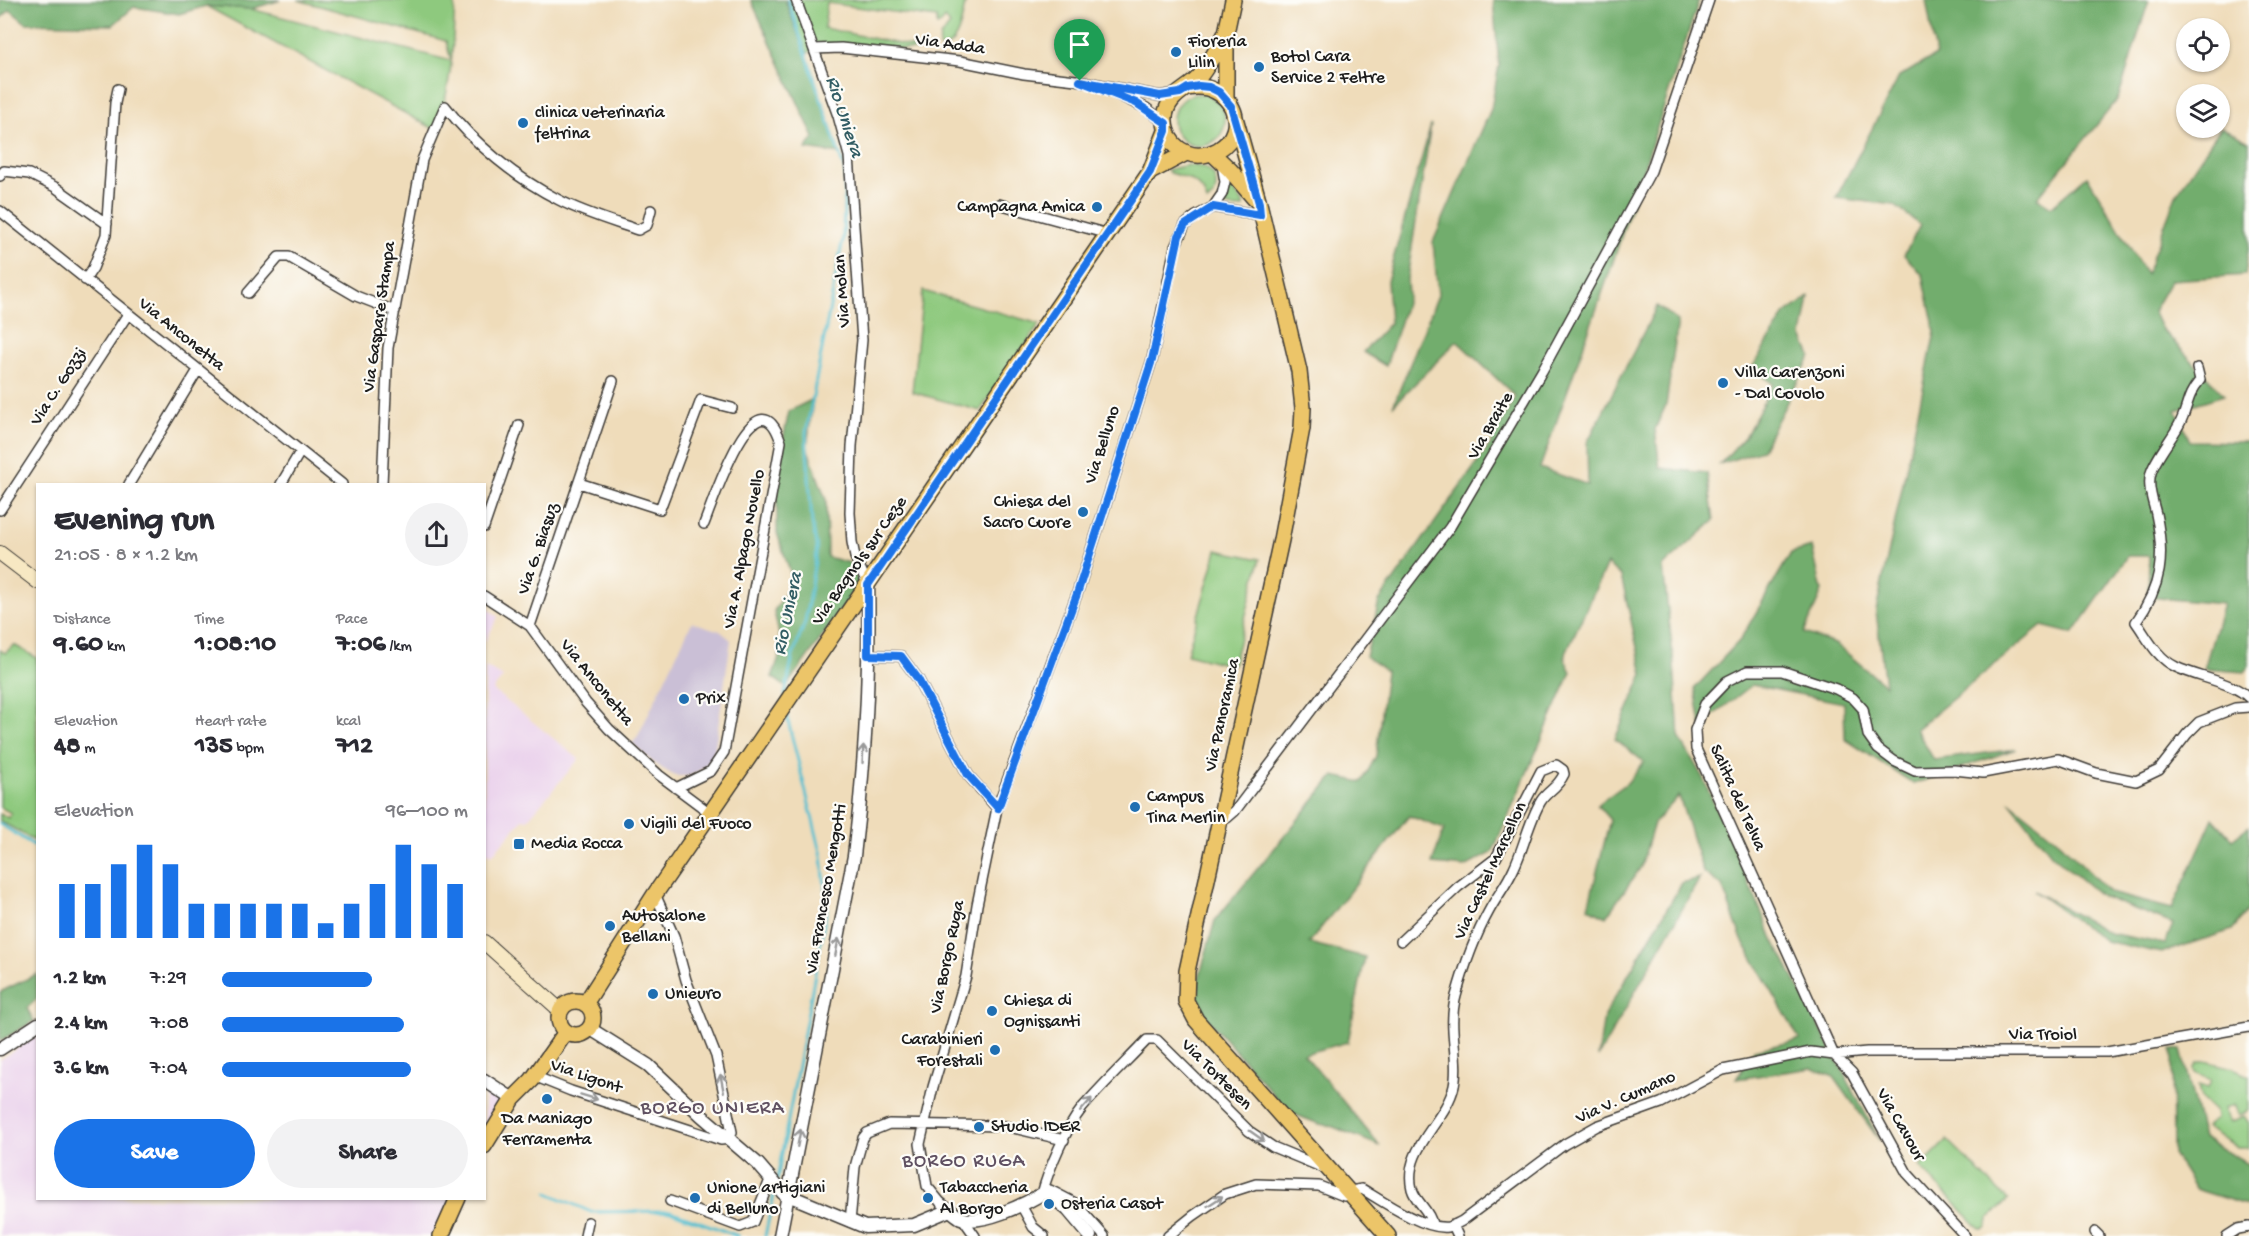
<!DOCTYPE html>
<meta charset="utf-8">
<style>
:root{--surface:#fff;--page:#f2f2f3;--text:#2b2b33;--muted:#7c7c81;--accent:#1a73e8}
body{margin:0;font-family:"Gochi Hand",sans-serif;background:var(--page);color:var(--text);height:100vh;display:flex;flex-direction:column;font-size:22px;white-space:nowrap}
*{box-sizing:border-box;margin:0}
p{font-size:20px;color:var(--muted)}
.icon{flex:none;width:33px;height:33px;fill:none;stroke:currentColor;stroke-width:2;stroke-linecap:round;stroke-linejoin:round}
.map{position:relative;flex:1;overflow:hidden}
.details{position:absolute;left:36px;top:483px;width:450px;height:717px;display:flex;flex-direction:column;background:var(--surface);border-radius:0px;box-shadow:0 2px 4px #0004}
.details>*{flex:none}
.tools{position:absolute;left:2176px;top:18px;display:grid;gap:12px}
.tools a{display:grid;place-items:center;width:54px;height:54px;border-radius:50%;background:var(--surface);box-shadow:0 2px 4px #0004;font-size:30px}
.pin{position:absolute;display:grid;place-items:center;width:51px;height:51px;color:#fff;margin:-62px -26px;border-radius:50% 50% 50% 0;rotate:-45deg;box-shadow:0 0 6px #0007}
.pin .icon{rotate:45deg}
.round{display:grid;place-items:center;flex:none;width:63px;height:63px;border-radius:32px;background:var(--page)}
.head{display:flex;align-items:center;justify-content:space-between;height:102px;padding:0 18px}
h1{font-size:33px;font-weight:700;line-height:45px}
.metrics{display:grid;grid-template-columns:repeat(3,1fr);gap:9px;height:102px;padding:6px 18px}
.metrics div{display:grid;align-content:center}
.metrics b{font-size:26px;font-weight:700}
.metrics small{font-size:16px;font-weight:400}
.metrics p{font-size:16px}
.chart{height:168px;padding:12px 18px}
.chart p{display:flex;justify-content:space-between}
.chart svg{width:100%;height:108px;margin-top:6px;stroke:var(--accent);stroke-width:6}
.primary-button{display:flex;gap:12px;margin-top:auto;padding:12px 18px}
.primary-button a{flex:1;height:69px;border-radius:36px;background:var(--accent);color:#fff;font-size:24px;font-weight:700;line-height:69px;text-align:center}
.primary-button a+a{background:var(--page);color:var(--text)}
ul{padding:0 18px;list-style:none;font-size:20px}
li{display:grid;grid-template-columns:96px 72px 1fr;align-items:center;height:45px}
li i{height:15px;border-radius:8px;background:var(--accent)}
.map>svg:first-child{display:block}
.built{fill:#ead1ec}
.industrial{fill:#cabfd6}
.green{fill:#8ec97e;stroke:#55724d;stroke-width:1.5}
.forest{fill:#72ad6d;stroke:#476444;stroke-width:1.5}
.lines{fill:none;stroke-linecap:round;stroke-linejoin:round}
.stream{stroke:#54bfd0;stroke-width:3}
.minor-casing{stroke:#3c3934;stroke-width:12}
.tertiary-casing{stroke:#3c3934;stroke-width:15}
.secondary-casing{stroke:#3c3934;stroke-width:16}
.primary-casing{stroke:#3c3934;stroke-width:18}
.minor{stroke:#fff;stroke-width:9}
.tertiary{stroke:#fff;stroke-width:12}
.secondary{stroke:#f7e8c3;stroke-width:14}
.primary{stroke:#ecc569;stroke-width:15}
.oneway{stroke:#999}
.route-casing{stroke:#fff;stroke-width:12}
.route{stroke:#1a73e8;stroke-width:8}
.poi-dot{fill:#1f6fb2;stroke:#fdfcf7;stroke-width:2}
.labels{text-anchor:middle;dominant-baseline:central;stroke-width:4.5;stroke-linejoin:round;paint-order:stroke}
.poi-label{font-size:18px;fill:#1c1c1c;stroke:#fdfcf7;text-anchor:start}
.street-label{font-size:18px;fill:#1c1c1c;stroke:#fdfcf7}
.water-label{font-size:20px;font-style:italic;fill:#325d64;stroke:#fdfcf7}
.neighbourhood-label{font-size:20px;letter-spacing:1.5px;fill:#605162;stroke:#fdfcf7}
</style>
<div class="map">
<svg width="2249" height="1236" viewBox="0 0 2249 1236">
<rect width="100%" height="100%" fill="#fdfcf7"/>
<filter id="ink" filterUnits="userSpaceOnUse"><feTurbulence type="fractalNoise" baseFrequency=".0167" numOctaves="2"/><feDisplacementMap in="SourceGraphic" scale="12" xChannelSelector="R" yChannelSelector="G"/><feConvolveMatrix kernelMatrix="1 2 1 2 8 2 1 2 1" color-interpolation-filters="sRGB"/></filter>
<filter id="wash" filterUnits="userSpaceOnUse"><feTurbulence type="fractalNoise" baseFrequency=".008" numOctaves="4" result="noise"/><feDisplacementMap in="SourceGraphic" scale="24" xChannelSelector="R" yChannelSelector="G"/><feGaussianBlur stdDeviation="1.35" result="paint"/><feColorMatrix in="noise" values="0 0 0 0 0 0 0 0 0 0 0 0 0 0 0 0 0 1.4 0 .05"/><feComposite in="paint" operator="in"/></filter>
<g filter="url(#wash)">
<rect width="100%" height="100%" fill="#efdcba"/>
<path class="built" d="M485,606L498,617L485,642Z
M485,667L503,677L493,690L579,759L527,820L523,819L492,855L484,850Z
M37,1035L38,1198L456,1199L440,1236H0V1060Z
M485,1085L503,1100V1106L485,1142Z"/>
<path class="industrial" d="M692,622L720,631L731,640L714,754L709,762L700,770L689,776H675L655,764L632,743L637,738Z"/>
<path class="green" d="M298,0H455C453,44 452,89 436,130L206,6L251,9L451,61L446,41Z
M786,0H966C962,16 960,46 941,49L939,47L940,37L950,25L945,18L941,24L937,26V18L827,3L824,28L932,51C904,50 828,42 807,53Z
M1173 120a26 26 0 1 1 52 0a26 26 0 1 1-52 0Z
M1188,165C1193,166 1199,166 1203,167C1219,173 1220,194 1207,202C1204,183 1187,177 1170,173L1167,170Z
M1226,179L1243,203V207L1235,208L1218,205Z
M923,291L1040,324L980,411L912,392Z
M1217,550L1260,559L1233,666L1187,654Z
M14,645L37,658V842L0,821V814L9,818L11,813L0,807V650L5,653Z
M2205,1061L2233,1068L2249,1075V1111L2239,1115L2234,1105L2224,1109L2230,1122L2244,1116L2249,1123V1148H2237C2228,1138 2215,1137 2206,1126L2216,1119L2215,1112L2201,1098L2198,1086L2199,1085L2208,1088L2211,1080L2195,1073L2193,1068L2197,1063Z
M1947,1140L2008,1200L1988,1219L1987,1226L1984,1229H1980L1920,1167Z"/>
<path class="forest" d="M0,0H281L251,9L206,6L179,14L134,7L113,25L26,23L10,10L0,19Z
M751,0H785L811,67L840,154L806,149L814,138Z
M1493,0H1699L1610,271L1540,468L1588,485L1587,443L1657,306L1678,321L1666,405L1655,429L1660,468L1707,473L1714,521L1663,567L1674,664L1679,737L1702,776L1774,941L1880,1141L1834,1077L1812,1068L1736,1079L1754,1050L1800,1040L1742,940L1722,886L1703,872L1679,796L1654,823L1641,867L1606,917L1588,907L1610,820L1597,805L1627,783L1644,762L1615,739L1643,674L1621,576L1607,564L1564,657L1571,672L1492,853L1465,867L1432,864L1444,829L1409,816L1309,943L1365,957L1348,1042L1304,1054L1380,1146L1331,1126L1319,1124L1289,1112L1212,1024L1197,1014L1193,1000L1215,920L1334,776L1362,782L1376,756L1386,671L1366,657L1379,601L1492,442L1515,396L1457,341L1393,406L1438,295L1433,242L1491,109L1499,65Z
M1926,0H2149L2118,99L2037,198L2051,207L2087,176L2146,274L2176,195L2221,127L2249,142V245L2245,275L2171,280L2153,311L2161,328L2224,395L2176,410L2190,441L2249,442V666L2244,672L2204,669L2223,604L2148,597L2149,556H2128L2073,634L2042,626L1916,729L1934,760L2016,749L1914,784L1845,739L1844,703L1752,685L1701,725L1695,688L1740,640L1791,553L1812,547L1822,591L1804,633L1837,645L1885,685L1876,611L1935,332L1923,275L1904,255L1920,225L1894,205L1836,198L1899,77L1936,55Z
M1431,125L1407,279L1408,297L1386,366L1363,352L1390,323L1387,281Z
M1809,297L1802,336L1811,356L1762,450L1720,464L1746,435L1773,384L1752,368L1785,314Z
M813,399L807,447L826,500L827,557L850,563L860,584L786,687L772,677L782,649L774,611L793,581L777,533V468L789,411Z
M2009,801L2061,843L2110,893L2172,909L2213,818L2232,839L2249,826V909L2232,930L2161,953L2105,941L2034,891L2109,933L2165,944L2173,924L2101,896L2052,855Z
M1700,878L1598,1057L1604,1016L1682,883Z
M37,974V999L27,1008L34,1021L0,1041V992Z
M2172,1049L2181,1050L2203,1138L2249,1165V1206L2195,1189L2173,1154Z"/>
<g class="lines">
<path class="stream" d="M785,695L793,655L805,622L817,548L812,523L806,433L843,238L845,171L788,0
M0,824L38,848
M777,1180L827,908L822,856L786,713
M548,1193L591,1212L670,1211L738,1236
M765,1236L775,1190"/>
</g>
</g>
<g filter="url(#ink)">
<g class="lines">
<defs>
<path id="minor" d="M796,0L838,116L849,156L862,340L852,446L850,513L852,542L855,557L868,585
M814,49L841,48L960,61L1024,74L1076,80L1160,96L1177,93
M1105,89L1146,108L1165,123
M445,106C475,145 516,178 559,200C584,213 612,221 638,230L647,225L651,210
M0,176L4,171L29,174L55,187L107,224
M999,204L1108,234
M1213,207L1260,215
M0,211L342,484
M85,280L93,268L106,235L115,103L118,89
M248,293L279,257H289L356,296L395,311
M2197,368L2200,380C2186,397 2189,404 2181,421C2174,436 2154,460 2151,473C2147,485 2153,502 2156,514C2165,556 2162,586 2136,622C2148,639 2157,658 2176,667C2197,677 2235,683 2249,698
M579,483L660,509L701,400L732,408
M129,484L198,370
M281,484L300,452
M382,484L388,348L422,160L445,106
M0,510L128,314
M484,527L519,425
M484,596L530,626L586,703L609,729L659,775L710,813
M530,626L613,381
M868,655L901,656L918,679L968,775L997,808
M676,788L711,771L724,752L781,442C756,366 712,505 704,524
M1220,821L1227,818L1235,811L1450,527L1542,371L1651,171L1709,0
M1401,941L1458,887L1496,858L1541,771L1556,765L1563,770L1564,774C1557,789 1548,790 1541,801C1529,821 1524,847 1514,868C1507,884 1497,896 1489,911C1474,938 1464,967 1456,996C1447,1028 1460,1058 1454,1086C1446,1122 1402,1149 1412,1189C1416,1203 1429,1209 1432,1224
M534,1076L571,1091L721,1140L730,1139L732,1132L716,1056L686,980L674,936L655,894
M1050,1190L1075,1203L1104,1236
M1042,1194C1049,1168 1066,1128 1083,1107C1103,1084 1126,1062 1147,1040H1157L1249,1131L1273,1147L1326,1169
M670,1201L740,1227L753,1222L770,1180
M1021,1205L1033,1227L1044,1236
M950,1210L940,1202L927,1186L920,1144L933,1087L966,976L977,905L997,808L1077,594L1152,360L1175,247L1185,225L1196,216L1213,207L1222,194L1225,182L1222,165
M963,1219L975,1236
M850,1222L855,1167L863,1138L867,1133L889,1124L1005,1126L1064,1140
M1453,1225L1458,1236
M2095,1232L2099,1236
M585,1236L588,1222
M1168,1236L1193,1216L1225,1194L1256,1184L1319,1186L1344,1196L1350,1191L1362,1189C1382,1201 1424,1230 1448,1227C1453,1226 1458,1223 1462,1221L1565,1144L1597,1126L1661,1103L1723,1070L1811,1052L1834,1055L1867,1052H2107L2249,1027
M1965,1236L1907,1173L1852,1073L1834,1055L1696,749L1695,730L1705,704L1727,681L1747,671H1782L1836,689L1853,698L1863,709L1868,735L1878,749L1894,761L1915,771L1954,770L1983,773L2058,759L2096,773L2136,781L2159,770L2187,734L2199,722L2235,708L2249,707
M2227,1236L2238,1229L2249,1227"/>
<path id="tertiary" d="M589,1028L648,1065L701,1115L758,1164L783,1193L865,1227L914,1225L950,1210C953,1212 957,1216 961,1218C981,1226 1025,1204 1042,1194L1048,1193L1068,1210L1090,1236
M0,1049L38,1024
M484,1080L513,1099
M780,1236L854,856C865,766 870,675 868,585"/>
<path id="secondary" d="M0,553L38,582
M484,942L561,1011"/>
<path id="primary" d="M1188,88C1231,80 1253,129 1218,150C1208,155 1197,157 1187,153C1166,145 1158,117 1172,100C1180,90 1192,86 1200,76C1210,63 1218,47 1226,33
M1226,99V33L1233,0
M1234,114L1259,203L1299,371L1303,408L1302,428L1281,540L1187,971L1186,1001L1196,1020L1388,1236
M1212,153L1230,170L1255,199
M1150,172L1186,153
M559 1018a17 17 0 1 1 34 0a17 17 0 1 1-34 0Z
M585,1004L655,894L1150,172L1166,131
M484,1146L513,1099L532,1080L566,1032
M441,1236L458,1198"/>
</defs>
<use href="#minor" class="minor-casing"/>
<use href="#tertiary" class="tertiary-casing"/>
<use href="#secondary" class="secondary-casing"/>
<use href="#primary" class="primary-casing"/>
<use href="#minor" class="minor"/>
<use href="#tertiary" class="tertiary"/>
<use href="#secondary" class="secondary"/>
<use href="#primary" class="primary"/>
</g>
<defs><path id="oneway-shaft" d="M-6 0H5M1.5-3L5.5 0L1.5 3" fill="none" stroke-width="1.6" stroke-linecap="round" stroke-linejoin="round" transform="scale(1.5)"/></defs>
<g class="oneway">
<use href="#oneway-shaft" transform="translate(863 754) rotate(-87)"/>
<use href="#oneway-shaft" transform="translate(837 947) rotate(-79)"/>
<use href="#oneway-shaft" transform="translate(722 1083) rotate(-101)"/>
<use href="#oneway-shaft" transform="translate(589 1097) rotate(17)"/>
<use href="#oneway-shaft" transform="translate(1086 1105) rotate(-49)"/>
<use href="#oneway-shaft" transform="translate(1257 1136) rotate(35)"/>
<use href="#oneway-shaft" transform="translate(799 1138) rotate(-79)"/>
<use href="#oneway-shaft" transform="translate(1215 1201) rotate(-33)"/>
</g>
</g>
<g class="lines" filter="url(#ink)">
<defs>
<path id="route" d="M1080,81L1160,96L1180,93L1188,88L1199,86L1209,87L1219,92L1231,106L1259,203L1260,215L1213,207L1185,225L1179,236L1152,360L1077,594L998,808L968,775L918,679L901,656L868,655V585L1150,172L1166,131V123L1136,103Z"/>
</defs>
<use href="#route" class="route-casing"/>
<use href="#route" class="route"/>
</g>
<g class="poi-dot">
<circle cx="1176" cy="52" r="6"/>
<circle cx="1259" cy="67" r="6"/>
<circle cx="523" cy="123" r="6"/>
<circle cx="1097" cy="207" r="6"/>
<circle cx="1723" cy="383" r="6"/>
<circle cx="1083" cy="512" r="6"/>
<circle cx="684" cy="699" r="6"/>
<circle cx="1135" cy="807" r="6"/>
<circle cx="629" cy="824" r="6"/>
<rect x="513" y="838" width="12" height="12" rx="3"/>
<circle cx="610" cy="926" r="6"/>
<circle cx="653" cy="994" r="6"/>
<circle cx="992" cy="1011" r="6"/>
<circle cx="995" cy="1050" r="6"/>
<circle cx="547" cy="1099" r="6"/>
<circle cx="979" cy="1127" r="6"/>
<circle cx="695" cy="1198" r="6"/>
<circle cx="928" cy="1198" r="6"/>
<circle cx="1049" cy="1204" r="6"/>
</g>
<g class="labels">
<g class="poi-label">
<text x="1188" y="42">Fioreria<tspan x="1188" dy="21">Lilin</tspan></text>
<text x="1271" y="57">Botol Cara<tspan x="1271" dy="21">Service 2 Feltre</tspan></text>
<text x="535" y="113">clinica veterinaria<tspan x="535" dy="21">feltrina</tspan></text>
<text x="1085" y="207" text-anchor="end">Campagna Amica</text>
<text x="1735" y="373">Villa Carenzoni<tspan x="1735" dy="21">- Dal Covolo</tspan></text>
<text x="1071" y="502" text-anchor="end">Chiesa del<tspan x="1071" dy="21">Sacro Cuore</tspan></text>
<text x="696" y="699">Prix</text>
<text x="1147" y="797">Campus<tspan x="1147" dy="21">Tina Merlin</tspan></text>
<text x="641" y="824">Vigili del Fuoco</text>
<text x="531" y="844">Media Rocca</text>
<text x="622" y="916">Autosalone<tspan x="622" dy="21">Bellani</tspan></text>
<text x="665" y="994">Unieuro</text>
<text x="1004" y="1001">Chiesa di<tspan x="1004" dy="21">Ognissanti</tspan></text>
<text x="983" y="1040" text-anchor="end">Carabinieri<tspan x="983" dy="21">Forestali</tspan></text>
<text x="547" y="1119" text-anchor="middle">Da Maniago<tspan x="547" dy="21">Ferramenta</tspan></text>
<text x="991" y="1127">Studio IDER</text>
<text x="707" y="1188">Unione artigiani<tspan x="707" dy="21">di Belluno</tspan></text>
<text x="940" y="1188">Tabaccheria<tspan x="940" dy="21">Al Borgo</tspan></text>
<text x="1061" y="1204">Osteria Casot</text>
</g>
<g class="street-label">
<text transform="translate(950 45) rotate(8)">Via Adda</text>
<text transform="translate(843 291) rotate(-94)">Via Molan</text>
<text transform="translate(380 317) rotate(-82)">Via Gaspare Stampa</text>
<text transform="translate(181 335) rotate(39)">Via Anconetta</text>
<text transform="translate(59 387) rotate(-57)">Via C. Gozzi</text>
<text transform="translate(1491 426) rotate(-60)">Via Braite</text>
<text transform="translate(1103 445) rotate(-72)">Via Belluno</text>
<text transform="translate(539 549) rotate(-71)">Via G. Biasuz</text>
<text transform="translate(745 549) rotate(-79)">Via A. Alpago Novello</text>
<text transform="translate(860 561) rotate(-55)">Via Bagnols sur Ceze</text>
<text transform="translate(596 683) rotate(51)">Via Anconetta</text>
<text transform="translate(1223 715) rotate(-78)">Via Panoramica</text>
<text transform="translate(1737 798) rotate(66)">Salita del Telva</text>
<text transform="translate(1491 871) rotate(-65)">Via Castel Marcellon</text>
<text transform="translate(827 889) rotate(-80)">Via Francesco Mengotti</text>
<text transform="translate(948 957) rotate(-78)">Via Borgo Ruga</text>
<text x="2043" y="1035">Via Troiol</text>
<text transform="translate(1216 1075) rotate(45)">Via Tortesen</text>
<text transform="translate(586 1077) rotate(19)">Via Ligont</text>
<text transform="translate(1626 1098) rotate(-24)">Via V. Cumano</text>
<text transform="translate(1900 1125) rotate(60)">Via Cavour</text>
</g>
<g class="water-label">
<text transform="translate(843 117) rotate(72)">Rio Uniera</text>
<text transform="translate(789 614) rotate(-78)">Rio Uniera</text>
</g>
<g class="neighbourhood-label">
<text x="713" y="1109">BORGO UNIERA</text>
<text x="964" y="1162">BORGO RUGA</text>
</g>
</g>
</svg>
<div class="tools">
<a><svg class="icon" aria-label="locate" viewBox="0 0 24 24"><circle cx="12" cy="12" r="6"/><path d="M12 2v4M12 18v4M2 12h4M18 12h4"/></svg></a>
<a><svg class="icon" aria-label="layers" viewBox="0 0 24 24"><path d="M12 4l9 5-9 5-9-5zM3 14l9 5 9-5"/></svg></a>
</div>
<div class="pin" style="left:1080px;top:81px;background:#1e9e55"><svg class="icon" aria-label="arrive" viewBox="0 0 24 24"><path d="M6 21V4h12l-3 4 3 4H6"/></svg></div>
<section class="details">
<div class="head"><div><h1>Evening run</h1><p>21:05 · 8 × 1.2 km</p></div><a class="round"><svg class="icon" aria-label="share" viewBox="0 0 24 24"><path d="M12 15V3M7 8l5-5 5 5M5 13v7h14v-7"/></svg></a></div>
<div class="metrics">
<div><p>Distance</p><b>9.60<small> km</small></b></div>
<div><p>Time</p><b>1:08:10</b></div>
<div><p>Pace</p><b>7:06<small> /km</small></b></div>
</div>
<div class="metrics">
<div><p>Elevation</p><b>48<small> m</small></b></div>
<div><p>Heart rate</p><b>135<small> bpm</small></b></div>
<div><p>kcal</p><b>712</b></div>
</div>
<div class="chart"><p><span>Elevation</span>96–100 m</p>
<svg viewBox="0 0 160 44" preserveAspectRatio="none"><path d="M5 44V22M15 44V22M25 44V14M35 44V6M45 44V14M55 44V30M65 44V30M75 44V30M85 44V30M95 44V30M105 44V38M115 44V30M125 44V22M135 44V6M145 44V14M155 44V22"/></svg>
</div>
<ul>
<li><b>1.2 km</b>7:29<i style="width:61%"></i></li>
<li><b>2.4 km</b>7:08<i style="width:74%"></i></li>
<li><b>3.6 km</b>7:04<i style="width:77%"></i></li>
</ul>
<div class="primary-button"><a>Save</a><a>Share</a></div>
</section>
</div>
